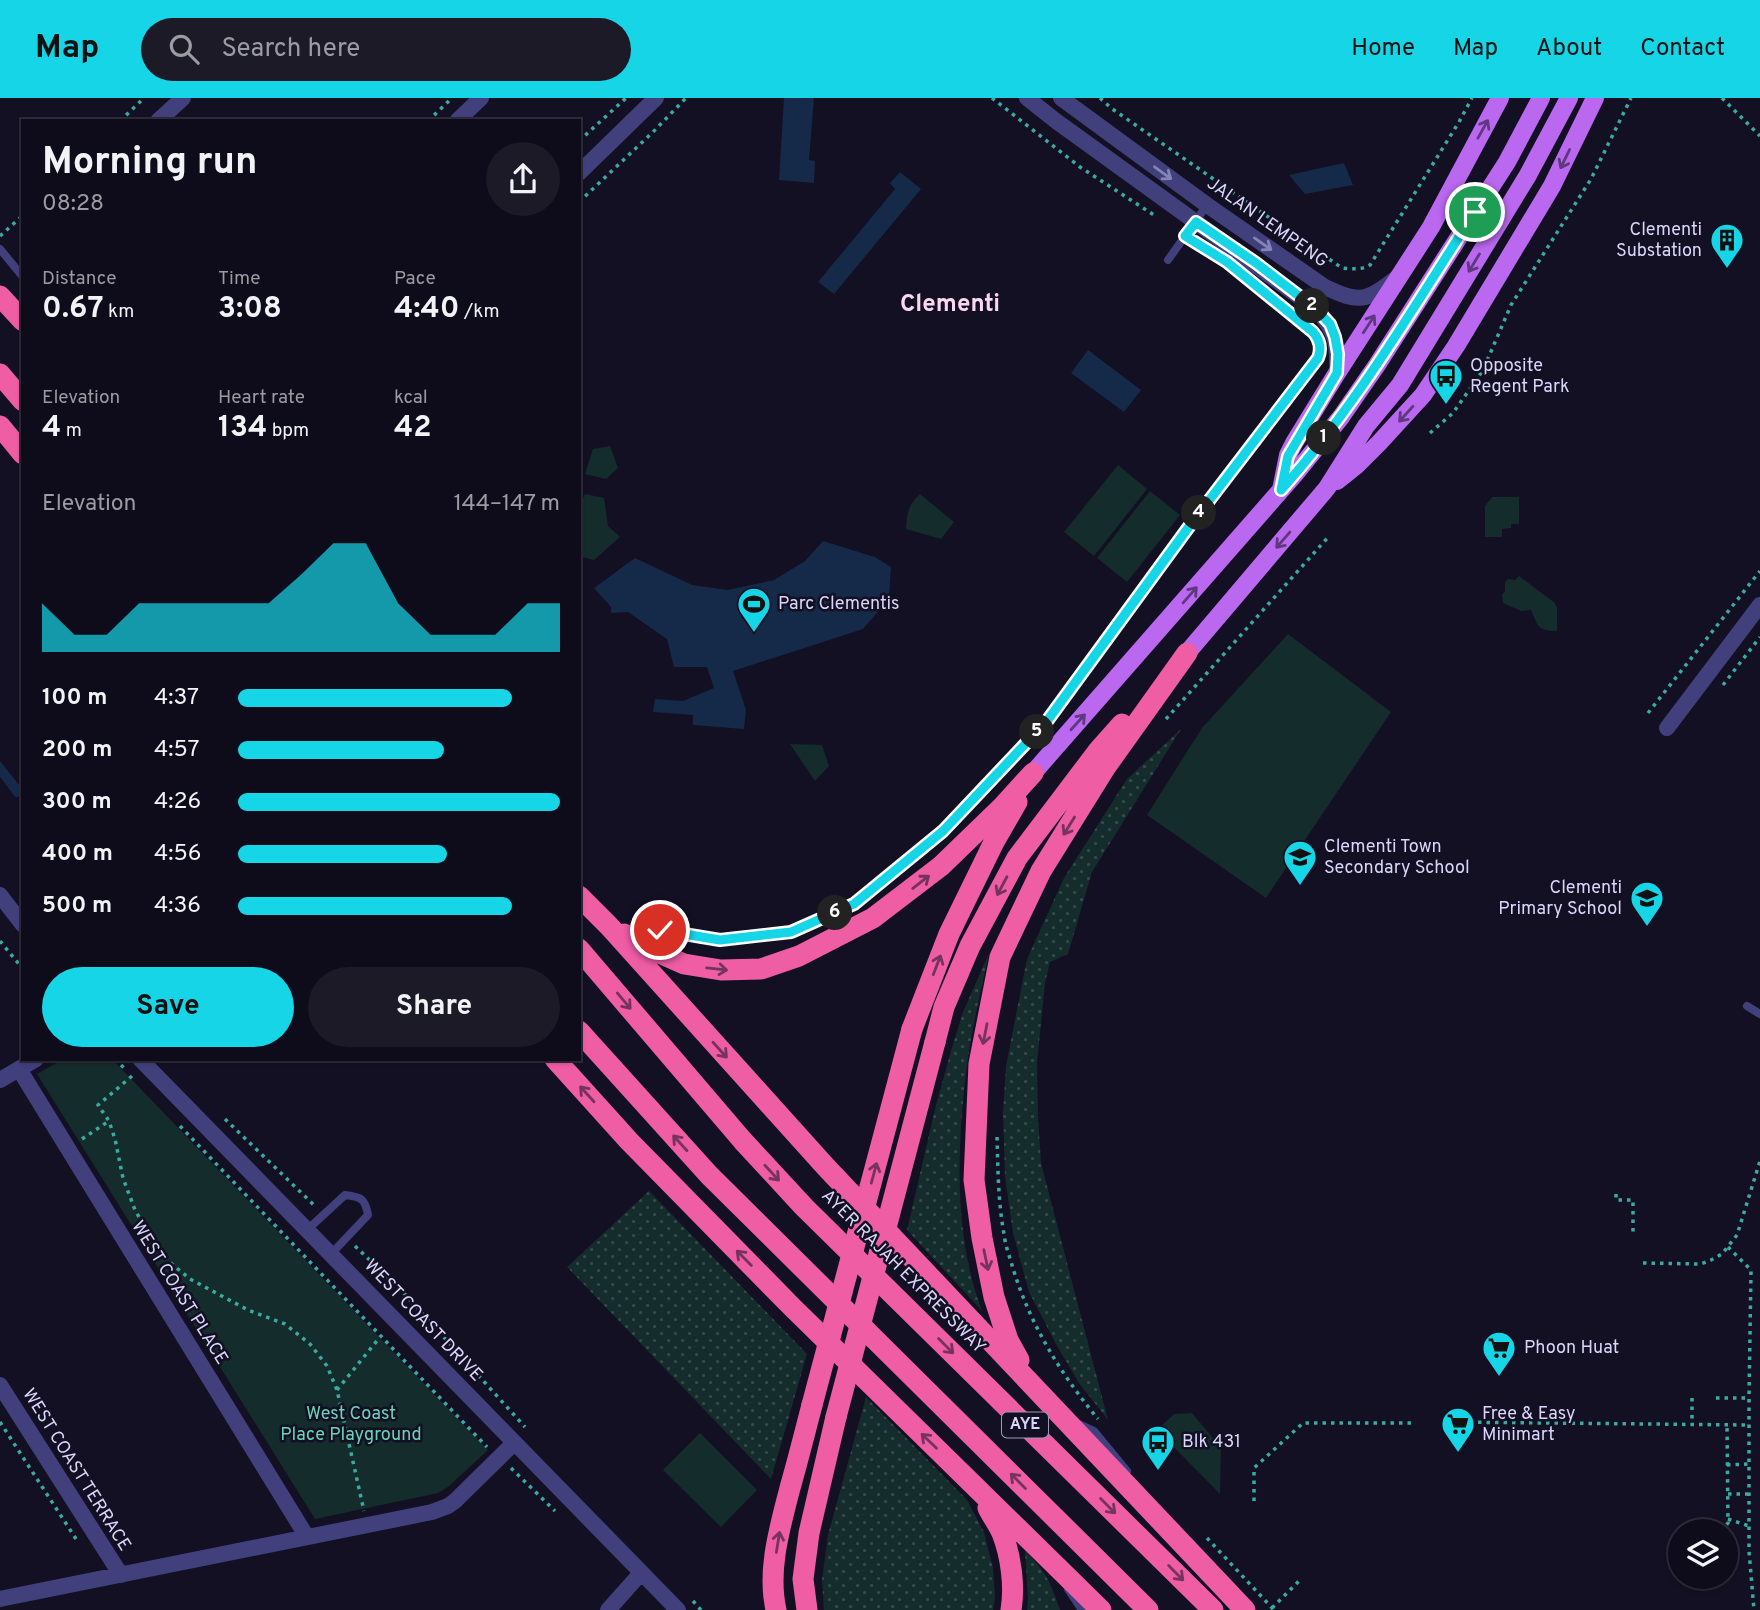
<!DOCTYPE html>
<meta charset="utf-8">
<style>
:root{--surface:#0e0c1a;--page:#1c1a27;--text:#f1f3f6;--muted:#9b9ba2;--line:#2e2c39;--accent:#16d5e6}
body{margin:0;font-family:Overpass,sans-serif;background:var(--page);color:var(--text);height:100vh;display:flex;flex-direction:column;font-size:26px;white-space:nowrap}
*{box-sizing:border-box;margin:0}
p{font-size:23px;color:var(--muted)}
.icon{flex:none;width:38px;height:38px;fill:none;stroke:currentColor;stroke-width:2;stroke-linecap:round;stroke-linejoin:round}
.map{position:relative;flex:1;overflow:hidden}
.side{position:absolute;left:21px;top:21px;width:560px;height:942px;display:flex;flex-direction:column;background:var(--surface);border-radius:0px;box-shadow:0 2px 5px #0004,0 0 0 2px var(--line)}
.side>*{flex:none}
.buttons{position:absolute;left:1668px;top:1421px;display:grid;gap:14px}
.buttons a{display:grid;place-items:center;width:70px;height:70px;border-radius:50%;background:var(--surface);box-shadow:0 2px 5px #0004,0 0 0 2px var(--line);font-size:35px}
.pin{position:absolute;display:grid;place-items:center;width:60px;height:60px;color:#fff;margin:-30px;border:4px solid #fff;border-radius:50%;box-shadow:0 2px 7px #0007}
.km{position:absolute;width:35px;height:35px;margin:-18px;border-radius:50%;background:#222;color:#fff;font-size:19px;line-height:35px;text-align:center}
.round{display:grid;place-items:center;flex:none;width:74px;height:74px;border-radius:37px;background:var(--page)}
.summary{display:flex;align-items:center;justify-content:space-between;height:119px;padding:0 21px}
h1{font-size:38px;font-weight:700;line-height:52px}
.stats{display:grid;grid-template-columns:repeat(3,1fr);gap:10px;height:119px;padding:7px 21px}
.stats div{display:grid;align-content:center}
.stats b{font-size:30px;font-weight:700}
.stats small{font-size:19px;font-weight:400}
.stats p{font-size:19px}
.chart{height:196px;padding:14px 21px}
.chart p{display:flex;justify-content:space-between}
.chart svg{width:100%;height:126px;margin-top:7px;fill:var(--accent);opacity:.7}
.action{display:flex;gap:14px;margin-top:auto;padding:14px 21px}
.action a{flex:1;height:80px;border-radius:42px;background:var(--accent);color:#111;font-size:28px;font-weight:700;line-height:80px;text-align:center}
.action a+a{background:var(--page);color:var(--text)}
ul{padding:0 21px;list-style:none;font-size:23px}
li{display:grid;grid-template-columns:112px 84px 1fr;align-items:center;height:52px}
li i{height:18px;border-radius:9px;background:var(--accent)}
header{display:flex;align-items:center;gap:42px;box-sizing:border-box;height:98px;padding:0 35px;background:var(--accent);color:#111}
header strong{font-size:33px}
nav{display:flex;gap:38px;margin-inline-start:auto;font-size:24px}
.search{width:490px;height:63px;background:var(--page);display:flex;align-items:center;gap:18px;box-sizing:border-box;padding:0 24px;border-radius:38px;color:var(--muted);font-size:26px}
.map>svg:first-child{display:block}
.grass{fill:url(#grass-dots)}
.park{fill:#142c2b}
.water{fill:#152948}
.lines{fill:none;stroke-linecap:round;stroke-linejoin:round}
.path{stroke:#3baaa2;stroke-width:3.5;stroke-dasharray:3.5 5;stroke-linecap:butt}
.service{stroke:#41407d;stroke-width:8}
.minor{stroke:#41407d;stroke-width:16}
.primary{stroke:#bb68f0;stroke-width:18}
.motorway{stroke:#ef5da5;stroke-width:21}
.motorway-bridge{stroke:#ef5da5;stroke-width:21}
.oneway{stroke:#5f387f}
.oneway2{stroke:#8684b6}
.oneway3{stroke:#76335e}
.route-casing{stroke:#fff;stroke-width:14}
.route{stroke:#16d5e6;stroke-width:9}
.labels{text-anchor:middle;dominant-baseline:central;stroke-width:5;stroke-linejoin:round;paint-order:stroke}
.shield{fill:#131023;stroke:#9e9bba;stroke-width:2}
.shield-label{font-size:16px;font-weight:bold;fill:#dad6fb}
.street-label{font-size:18px;fill:#dad6fb;stroke:#131023}
.poi-label{font-size:18px;fill:#dad6fb;stroke:#131023;text-anchor:start}
.park-label{font-size:18px;fill:#69d4b8;stroke:#131023}
.district-label{font-size:24px;font-weight:bold;fill:#fbd8ef;stroke:#131023}
</style>
<header>
<strong>Map</strong>
<div class="search"><svg class="icon" aria-label="search" viewBox="0 0 24 24"><circle cx="10" cy="10" r="6"/><path d="M15 15l6 6"/></svg>Search here</div>
<nav><a>Home</a><a>Map</a><a>About</a><a>Contact</a></nav>
</header>
<div class="map">
<svg width="1760" height="1512" viewBox="0 0 1760 1512">
<defs>
<pattern id="grass-dots" width="8" height="8" patternUnits="userSpaceOnUse" patternTransform="scale(1.75)"><rect width="8" height="8" fill="#142c2b"/><path d="M2 2h.1M6 6h.1" fill="none" stroke="#364a4b" stroke-width="1.8" stroke-linecap="round"/></pattern>
</defs>
<rect width="100%" height="100%" fill="#131023"/>
<path class="grass" d="M1181,631L1092,774L1068,856L1050,864L1045,885L1037,965L1038,1020L1041,1065L1108,1322L1079,1285L1057,1248L1029,1194L1013,1135L1005,1079L1003,1015L1006,968L1027,861L1064,780L1127,681Z
M989,855C981,892 972,930 967,967C957,1047 953,1136 982,1213L907,1132L936,1007L951,953L963,914Z
M649,1093L807,1256L771,1381L567,1169Z
M866,1299L967,1402L984,1434L993,1470L995,1500L993,1512H824L822,1482L828,1437Z
M1025,1452C1046,1475 1050,1482 1060,1512H1027L1028,1501Z"/>
<path class="park" d="M610,348L618,370L606,381L585,376L593,351Z
M1118,367L1147,391L1094,458L1064,434Z
M1150,393L1180,417L1127,484L1097,460Z
M585,396L604,400L608,428L620,439L594,462L579,458V431L581,427C576,416 580,406 585,396Z
M920,396L954,424L941,441L906,431C907,415 908,407 920,396Z
M1492,399H1519V426H1511V430L1502,431V439H1485V408Z
M1519,478L1555,505L1557,510V533C1537,533 1538,528 1531,512L1521,513L1503,505L1502,497L1505,493V484L1508,481L1515,482Z
M1288,536L1391,614L1266,800L1147,717L1202,630Z
M790,646L822,647L829,668L815,683Z
M63,961H112L488,1352L448,1389L438,1395L315,1421L37,976Z
M1192,1315L1221,1350L1220,1396L1157,1332L1174,1316Z
M700,1335L757,1392L721,1429L663,1372Z"/>
<path class="water" d="M784,0H814L809,62L815,63L814,85L779,82Z
M1344,65L1353,87L1305,96L1289,77Z
M900,74L921,91L834,196L818,184L895,91L890,85Z
M1088,252L1141,292L1124,314L1071,275Z
M823,443L875,459L891,469L889,501L863,531L733,573L746,612L744,631L693,627V617L653,614L655,601L683,603L714,590L707,569H674L667,541L628,514L611,515V509L594,490L635,460L692,487L728,492L774,482L805,463Z
M0,663L23,692V695L16,700L0,679Z"/>
<g class="lines">
<path class="path" d="M992,0L1080,69L1157,119
M1100,0L1111,10L1342,170C1352,171 1362,172 1370,167L1459,24L1472,0
M1722,0L1760,38
M120,23L144,0
M428,23L452,0
M579,43L626,0
M579,104L653,34L686,0
M0,138L21,119
M1293,217L1309,230
M1430,335L1453,315L1483,272L1511,207L1591,81L1631,0
M22,483L23,482
M1723,587L1760,539
M1648,615L1760,473
M1166,621L1330,437
M855,805L943,733L1047,623L1188,430L1319,258
M660,832L720,842L791,834L849,809
M0,843L23,871
M115,961L126,972
M132,978L98,1007L109,1023L115,1041L123,1080L135,1112L151,1140L167,1162L190,1181L248,1212L285,1226L310,1246L327,1268L337,1292L364,1413
M225,1021L315,1108
M180,1028L487,1349
M997,1039C998,1071 998,1104 1004,1136C1005,1146 1009,1157 1012,1167C1029,1225 1060,1275 1098,1321
M82,1041L109,1023
M1616,1096V1102H1633V1134
M355,1148L402,1193L525,1329
M1728,1149L1751,1172L1749,1300V1453L1754,1512
M1643,1165L1701,1166L1711,1162L1722,1156L1737,1137L1760,1063
M337,1292L380,1239
M1692,1300V1327
M1716,1300H1749
M0,1324L78,1444
M1444,1324L1749,1327
M1727,1367L1749,1366
M511,1370L555,1413
M1728,1396H1749
M1254,1403V1370L1303,1325H1416
M1728,1421L1749,1428
M1721,1433L1728,1425L1727,1327
M1207,1440L1274,1512
M693,1503L701,1512
M1272,1510L1300,1482"/>
<path class="service" d="M0,151L23,179
M1168,162L1207,107
M1747,908L1760,916
M307,1132L345,1097C361,1099 365,1100 368,1117L331,1156
M1077,1325L1094,1333L1127,1373
M1068,1491L1082,1512"/>
<path class="minor" d="M1027,0L1056,23L1316,211C1336,233 1338,245 1337,275
M1061,0L1207,107L1325,189C1359,205 1365,204 1395,181
M158,23L183,0
M457,23L481,0
M579,75L656,0
M1667,630L1760,507
M0,797L23,827
M140,961L678,1512
M19,971L307,1439
M0,982L36,961
M0,1287L121,1477
M0,1501L432,1414L448,1408L455,1403L514,1345
M608,1512L641,1475"/>
<path class="primary" d="M1337,383L1357,367L1379,345L1423,297L1456,248L1552,88L1595,0
M1281,392L1288,357L1294,345L1337,275L1431,129L1500,0
M1187,555L1327,390L1366,328L1400,287L1528,77L1569,0
M1033,675L1295,376L1341,319L1377,267L1507,64L1541,0"/>
<path class="motorway" d="M0,198L23,223
M0,276L23,303
M0,328L23,356
M579,798L609,828L825,1068L1245,1512
M624,836L657,854L684,866L721,872L761,871L799,858L873,820L941,768L1002,709L1033,675
M579,851L743,1043L804,1109L1213,1512
M912,931L949,836L994,744L1017,704
M579,933L709,1077L1148,1512
M935,944L944,909L970,848L1017,760L1098,653L1122,626
M555,961L629,1043L792,1209L1101,1512
M1019,1262L1008,1242L994,1199L982,1140L974,1082L979,966L1000,859L1041,773L1105,670L1187,555
M988,1410C992,1418 998,1426 1002,1435C1011,1458 1015,1488 1011,1512
M776,1512C767,1472 780,1429 790,1390C798,1362 805,1334 812,1307
M807,1512L803,1481L809,1435L836,1319"/>
<path class="motorway-bridge" d="M812,1307L912,931
M836,1319L935,944"/>
</g>
<defs><path id="oneway-shaft" d="M-6 0H5M1.5-3L5.5 0L1.5 3" fill="none" stroke-width="1.6" stroke-linecap="round" stroke-linejoin="round" transform="scale(1.75)"/></defs>
<g class="oneway">
<use href="#oneway-shaft" transform="translate(1483 31) rotate(-61)"/>
<use href="#oneway-shaft" transform="translate(1565 61) rotate(116)"/>
<use href="#oneway-shaft" transform="translate(1474 165) rotate(121)"/>
<use href="#oneway-shaft" transform="translate(1369 226) rotate(-57)"/>
<use href="#oneway-shaft" transform="translate(1406 316) rotate(132)"/>
<use href="#oneway-shaft" transform="translate(1283 442) rotate(131)"/>
<use href="#oneway-shaft" transform="translate(1190 497) rotate(-49)"/>
<use href="#oneway-shaft" transform="translate(1078 624) rotate(-48)"/>
</g>
<g class="oneway2">
<use href="#oneway-shaft" transform="translate(1163 75) rotate(36)"/>
<use href="#oneway-shaft" transform="translate(1263 146) rotate(35)"/>
</g>
<g class="oneway3">
<use href="#oneway-shaft" transform="translate(1069 728) rotate(122)"/>
<use href="#oneway-shaft" transform="translate(921 784) rotate(-38)"/>
<use href="#oneway-shaft" transform="translate(1002 788) rotate(118)"/>
<use href="#oneway-shaft" transform="translate(937 867) rotate(-69)"/>
<use href="#oneway-shaft" transform="translate(717 871) rotate(6)"/>
<use href="#oneway-shaft" transform="translate(624 903) rotate(50)"/>
<use href="#oneway-shaft" transform="translate(985 936) rotate(101)"/>
<use href="#oneway-shaft" transform="translate(720 952) rotate(48)"/>
<use href="#oneway-shaft" transform="translate(587 996) rotate(-132)"/>
<use href="#oneway-shaft" transform="translate(680 1045) rotate(-132)"/>
<use href="#oneway-shaft" transform="translate(772 1075) rotate(47)"/>
<use href="#oneway-shaft" transform="translate(874 1075) rotate(-75)"/>
<use href="#oneway-shaft" transform="translate(744 1160) rotate(-135)"/>
<use href="#oneway-shaft" transform="translate(986 1162) rotate(78)"/>
<use href="#oneway-shaft" transform="translate(946 1248) rotate(45)"/>
<use href="#oneway-shaft" transform="translate(929 1343) rotate(-136)"/>
<use href="#oneway-shaft" transform="translate(1018 1383) rotate(-135)"/>
<use href="#oneway-shaft" transform="translate(1108 1408) rotate(45)"/>
<use href="#oneway-shaft" transform="translate(778 1444) rotate(-81)"/>
<use href="#oneway-shaft" transform="translate(1176 1475) rotate(45)"/>
</g>
<g class="lines">
<defs>
<path id="route" d="M660,832L720,842L791,834L854,806L943,733L1047,623L1188,430L1318,260C1322,250 1320,242 1313,234L1227,164L1185,138L1196,124L1256,165L1316,211L1330,226L1335,239L1338,256L1337,275L1288,358L1281,392C1357,307 1414,208 1475,114"/>
</defs>
<use href="#route" class="route-casing"/>
<use href="#route" class="route"/>
</g>
<defs>
<symbol id="building-pin" viewBox="-11 -11 22 30"><path d="M0 17L-7.5 6A9.5 9.5 0 1 1 7.5 6Z" fill="#16d5e6" stroke="#131023"/><path d="M-4-6H4V6H1V3H-1V6H-4ZM-2.5-4.3h1.7v1.8h-1.7ZM.8-4.3h1.7v1.8H.8ZM-2.5-1h1.7V.8h-1.7ZM.8-1h1.7V.8H.8Z" fill="#111"/></symbol>
<symbol id="bus-pin" viewBox="-11 -11 22 30"><path d="M0 17L-7.5 6A9.5 9.5 0 1 1 7.5 6Z" fill="#16d5e6" stroke="#131023"/><path d="M-5-6H5V4H4V6H2V4H-2V6H-4V4H-5ZM-3.5-4V0h7V-4ZM-3.5 1.2v1.5H-2V1.2ZM2 1.2v1.5H3.5V1.2Z" fill="#111"/></symbol>
<symbol id="stadium-pin" viewBox="-11 -11 22 30"><path d="M0 17L-7.5 6A9.5 9.5 0 1 1 7.5 6Z" fill="#16d5e6" stroke="#131023"/><path d="M0-5a6.5 5 0 1 0 0 10a6.5 5 0 1 0 0-10ZM-3.5-1.8h7v3.6h-7Z" fill="#111"/></symbol>
<symbol id="school-pin" viewBox="-11 -11 22 30"><path d="M0 17L-7.5 6A9.5 9.5 0 1 1 7.5 6Z" fill="#16d5e6" stroke="#131023"/><path d="M0-5L7-2L0 1L-7-2ZM-4 1L0 2.5L4 1V4Q0 6-4 4Z" fill="#111"/></symbol>
<symbol id="supermarket-pin" viewBox="-11 -11 22 30"><path d="M0 17L-7.5 6A9.5 9.5 0 1 1 7.5 6Z" fill="#16d5e6" stroke="#131023"/><path d="M-6-5.5h2.5l.6 2H6L4.5 2H-2.5L-4.4-4H-6ZM-1.5 3.2a1.3 1.3 0 1 0 .1 0ZM3 3.2a1.3 1.3 0 1 0 .1 0Z" fill="#111"/></symbol>
</defs>
<g fill-rule="evenodd">
<use href="#building-pin" x="1708" y="123" width="38" height="52"/>
<use href="#bus-pin" x="1427" y="259" width="38" height="52"/>
<use href="#stadium-pin" x="735" y="487" width="38" height="52"/>
<use href="#school-pin" x="1281" y="740" width="38" height="52"/>
<use href="#school-pin" x="1628" y="781" width="38" height="52"/>
<use href="#supermarket-pin" x="1480" y="1231" width="38" height="52"/>
<use href="#supermarket-pin" x="1439" y="1307" width="38" height="52"/>
<use href="#bus-pin" x="1139" y="1325" width="38" height="52"/>
</g>
<g class="labels">
<rect class="shield" x="1002" y="1314.5" width="46" height="25" rx="5"/>
<g class="shield-label">
<text x="1025" y="1327">AYE</text>
</g>
<g class="street-label">
<text transform="translate(1267 125) rotate(35)">JALAN LEMPENG</text>
<text transform="translate(903 1174) rotate(45)">AYER RAJAH EXPRESSWAY</text>
<text transform="translate(179 1195) rotate(58)">WEST COAST PLACE</text>
<text transform="translate(423 1223) rotate(46)">WEST COAST DRIVE</text>
<text transform="translate(76 1372) rotate(58)">WEST COAST TERRACE</text>
</g>
<g class="poi-label">
<text x="1702" y="132" text-anchor="end">Clementi<tspan x="1702" dy="21">Substation</tspan></text>
<text x="1470" y="268">Opposite<tspan x="1470" dy="21">Regent Park</tspan></text>
<text x="778" y="506">Parc Clementis</text>
<text x="1324" y="749">Clementi Town<tspan x="1324" dy="21">Secondary School</tspan></text>
<text x="1622" y="790" text-anchor="end">Clementi<tspan x="1622" dy="21">Primary School</tspan></text>
<text x="1524" y="1250">Phoon Huat</text>
<text x="1482" y="1316">Free &amp; Easy<tspan x="1482" dy="21">Minimart</tspan></text>
<text x="1182" y="1344">Blk 431</text>
</g>
<g class="park-label">
<text x="351" y="1316">West Coast<tspan x="351" dy="21">Place Playground</tspan></text>
</g>
<g class="district-label">
<text x="950" y="207">Clementi</text>
</g>
</g>
</svg>
<div class="buttons">
<a><svg class="icon" aria-label="layers" viewBox="0 0 24 24"><path d="M12 4l9 5-9 5-9-5zM3 14l9 5 9-5"/></svg></a>
</div>
<div class="pin" style="left:1475px;top:114px;background:#1e9e55"><svg class="icon" aria-label="arrive" viewBox="0 0 24 24"><path d="M6 21V4h12l-3 4 3 4H6"/></svg></div>
<div class="pin" style="left:660px;top:832px;background:#d93025"><svg class="icon" aria-label="check" viewBox="0 0 24 24"><path d="M5 12l5 5 9-10"/></svg></div>
<b class="km" style="left:1324px;top:340px">1</b>
<b class="km" style="left:1312px;top:208px">2</b>
<b class="km" style="left:1199px;top:415px">4</b>
<b class="km" style="left:1037px;top:634px">5</b>
<b class="km" style="left:835px;top:815px">6</b>
<section class="side">
<div class="summary"><div><h1>Morning run</h1><p>08:28</p></div><a class="round"><svg class="icon" aria-label="share" viewBox="0 0 24 24"><path d="M12 15V3M7 8l5-5 5 5M5 13v7h14v-7"/></svg></a></div>
<div class="stats">
<div><p>Distance</p><b>0.67<small> km</small></b></div>
<div><p>Time</p><b>3:08</b></div>
<div><p>Pace</p><b>4:40<small> /km</small></b></div>
</div>
<div class="stats">
<div><p>Elevation</p><b>4<small> m</small></b></div>
<div><p>Heart rate</p><b>134<small> bpm</small></b></div>
<div><p>kcal</p><b>42</b></div>
</div>
<div class="chart"><p><span>Elevation</span>144–147 m</p>
<svg viewBox="0 0 160 44" preserveAspectRatio="none"><path d="M0 44V27L10 38L20 38L30 27L40 27L50 27L60 27L70 27L80 17L90 6L100 6L110 27L120 38L130 38L140 38L150 27L160 27V44z"/></svg>
</div>
<ul>
<li><b>100 m</b>4:37<i style="width:85%"></i></li>
<li><b>200 m</b>4:57<i style="width:64%"></i></li>
<li><b>300 m</b>4:26<i style="width:100%"></i></li>
<li><b>400 m</b>4:56<i style="width:65%"></i></li>
<li><b>500 m</b>4:36<i style="width:85%"></i></li>
</ul>
<div class="action"><a>Save</a><a>Share</a></div>
</section>
</div>
